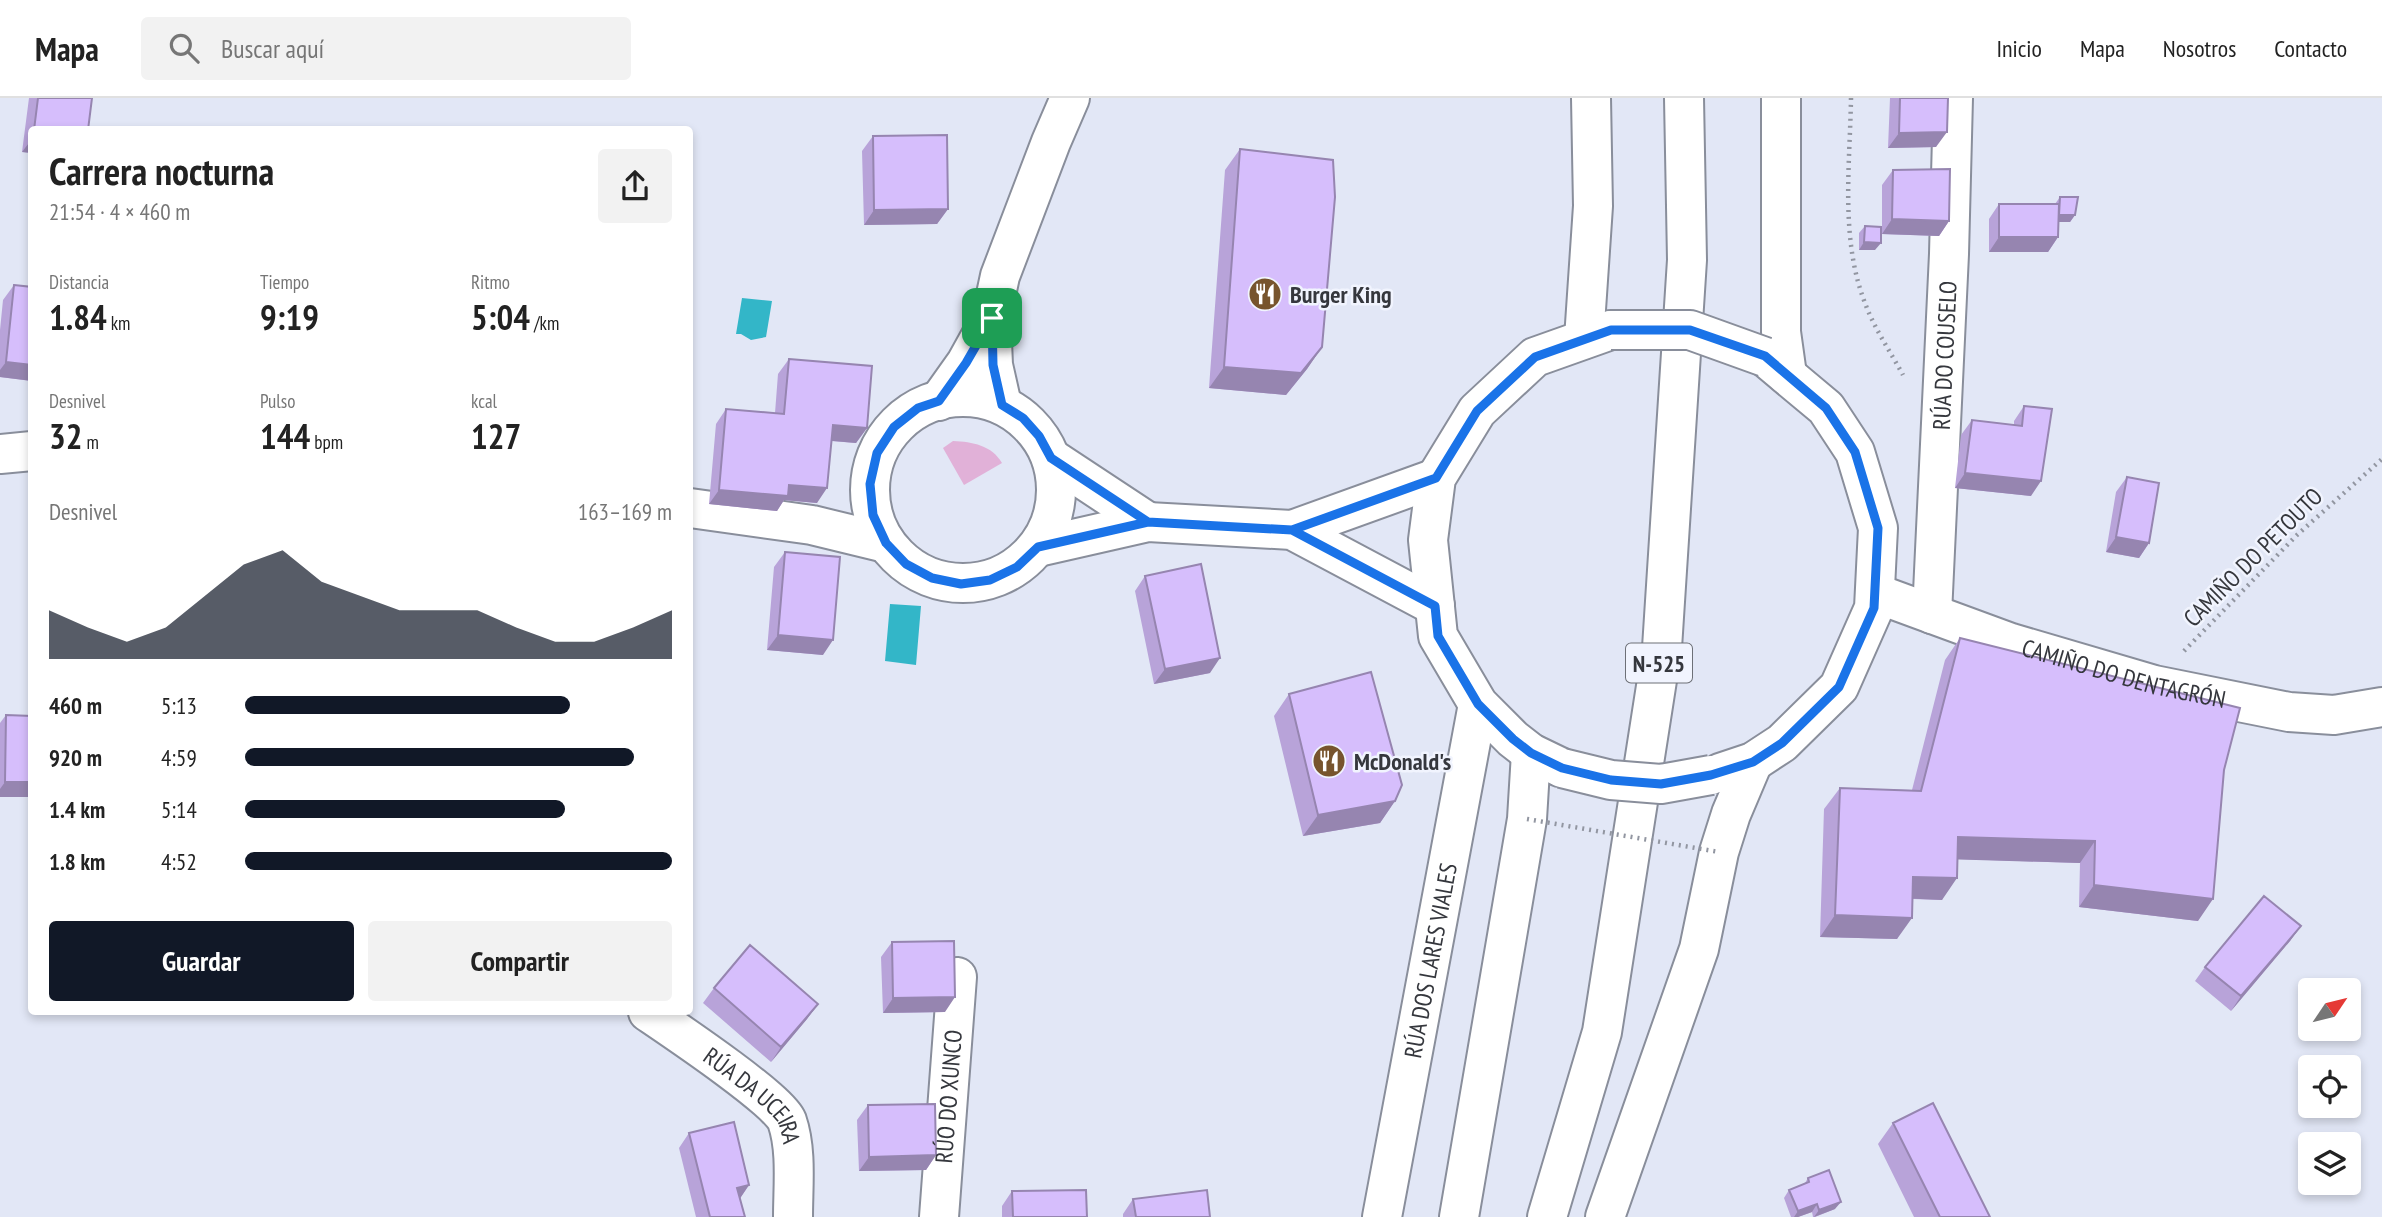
<!DOCTYPE html>
<html lang="es">
<meta charset="utf-8">
<style>
:root{--surface:#fff;--page:#f2f2f2;--text:#222;--muted:#767676;--line:#e0e0e0;--accent:#111827}
body{margin:0;font-family:"PT Sans Narrow",sans-serif;background:var(--page);color:var(--text);height:100vh;display:flex;flex-direction:column;font-size:26px;white-space:nowrap}
*{box-sizing:border-box;margin:0}
p{font-size:23px;color:var(--muted)}
.icon{flex:none;width:38px;height:38px;fill:none;stroke:currentColor;stroke-width:2;stroke-linecap:round;stroke-linejoin:round}
.map{position:relative;flex:1;overflow:hidden}
.details{position:absolute;left:28px;top:28px;width:665px;height:889px;display:flex;flex-direction:column;background:var(--surface);border-radius:7px;box-shadow:0 4px 10px #0003}
.details>*{flex:none}
.needle{width:46px;rotate:55deg}
.controls{position:absolute;left:2298px;top:880px;display:grid;gap:14px}
.controls a{display:grid;place-items:center;width:63px;height:63px;border-radius:7px;background:var(--surface);box-shadow:0 4px 10px #0003;font-size:35px}
.pin{position:absolute;display:grid;place-items:center;width:60px;height:60px;color:#fff;margin:-30px;border-radius:14px;box-shadow:0 4px 10px #0006}
.round{display:grid;place-items:center;flex:none;width:74px;height:74px;border-radius:7px;background:var(--page)}
.headline{display:flex;align-items:center;justify-content:space-between;height:119px;padding:0 21px}
h1{font-size:38px;font-weight:700;line-height:52px}
.metrics{display:grid;grid-template-columns:repeat(3,1fr);gap:10px;height:119px;padding:7px 21px}
.metrics div{display:grid;align-content:center}
.metrics b{font-size:35px;font-weight:700}
.metrics small{font-size:19px;font-weight:400}
.metrics p{font-size:19px}
.chart{height:196px;padding:14px 21px}
.chart p{display:flex;justify-content:space-between}
.chart svg{width:100%;height:126px;margin-top:7px;fill:var(--accent);opacity:.7}
.action{display:flex;gap:14px;margin-top:auto;padding:14px 21px}
.action a{flex:1;height:80px;border-radius:7px;background:var(--accent);color:#fff;font-size:28px;font-weight:700;line-height:80px;text-align:center}
.action a+a{background:var(--page);color:var(--text)}
ul{padding:0 21px;list-style:none;font-size:23px}
li{display:grid;grid-template-columns:112px 84px 1fr;align-items:center;height:52px}
li i{height:18px;border-radius:9px;background:var(--accent)}
header{display:flex;align-items:center;gap:42px;box-sizing:border-box;height:98px;padding:0 35px;background:var(--surface);border-bottom:2px solid var(--line)}
header strong{font-size:33px}
nav{display:flex;gap:38px;margin-inline-start:auto;font-size:24px}
.search{width:490px;height:63px;background:var(--page);display:flex;align-items:center;gap:18px;box-sizing:border-box;padding:0 24px;border-radius:7px;color:var(--muted);font-size:26px}
.map>svg:first-child{display:block}
.green{fill:#e1b1d8}
.water{fill:#33b6c8}
.lines{fill:none;stroke-linecap:round;stroke-linejoin:round}
.street-casing{stroke:#898e9b;stroke-width:42}
.highway-casing{stroke:#898e9b;stroke-width:42}
.path{stroke:#9296a1;stroke-width:4.5;stroke-dasharray:2 5;stroke-linecap:butt}
.street{stroke:#fff;stroke-width:38}
.highway{stroke:#fff;stroke-width:38}
.street-bridge-casing{stroke:#898e9b;stroke-width:42;stroke-linecap:butt}
.path-bridge{stroke:#9296a1;stroke-width:4.5;stroke-dasharray:2 5;stroke-linecap:butt}
.street-bridge{stroke:#fff;stroke-width:38}
.wall{fill:#b8a3d9}
.shaded-wall{fill:#9685b0}
.building{fill:#d6befc;stroke:#9685b0;stroke-width:2}
.route-casing{stroke:#fff;stroke-width:14}
.route{stroke:#1a73e8;stroke-width:9}
.labels{text-anchor:middle;dominant-baseline:central;stroke-width:5;stroke-linejoin:round;paint-order:stroke}
.shield{fill:#f1f4fe;stroke:#6d7077;stroke-width:2}
.shield-label{font-size:23px;font-weight:bold;fill:#35373d}
.poi-label{font-size:24px;font-weight:bold;fill:#35373d;stroke:#f1f4fe;text-anchor:start}
.street-label{font-size:24px;fill:#35373d;stroke:#f1f4fe}
</style>
<header>
<strong>Mapa</strong>
<div class="search"><svg class="icon" aria-label="search" viewBox="0 0 24 24"><circle cx="10" cy="10" r="6"/><path d="M15 15l6 6"/></svg>Buscar aquí</div>
<nav><a>Inicio</a><a>Mapa</a><a>Nosotros</a><a>Contacto</a></nav>
</header>
<div class="map">
<svg width="2382" height="1119" viewBox="0 0 2382 1119">
<rect width="100%" height="100%" fill="#e2e7f6"/>
<path class="green" d="M953,343C973,344 991,347 1002,365L964,387L943,350Z"/>
<path class="water" d="M742,200L772,203L766,239L751,242L741,236H736Z
M890,506L921,508L916,567L885,563Z"/>
<g class="lines">
<defs>
<g id="street">
<circle cx="963" cy="392" r="93"/>
<path d="M939,303L966,265L991,220"/>
<path d="M1002,307L993,267L991,220L1000,178L1051,44L1070,0"/>
<path d="M0,356L32,353"/>
<path d="M1051,360L1148,424"/>
<path d="M690,410L812,427L886,445"/>
<path d="M1292,432L1436,380"/>
<path d="M1038,449L1148,424L1292,432L1435,508"/>
<path id="s1" d="M1875,495L2011,545L2154,587L2289,614L2334,617L2382,609"/>
<path id="s2" d="M1932,516L1949,156L1953,0"/>
<path d="M1560,669L1531,655L1513,641L1478,606L1438,538L1428,442L1436,380L1477,313L1535,259L1611,232"/>
<path d="M1720,675L1753,664L1782,645L1839,589L1874,510L1878,430L1855,354L1826,310L1765,259"/>
<path id="s3" d="M648,914C673,931 779,1002 787,1023C797,1052 793,1088 793,1119"/>
<path id="s4" d="M939,1119L957,879"/>
<path id="s5" d="M1382,1119L1478,606"/>
</g>
<path id="highway" d="M1781,0V234L1787,277
M1584,241L1593,108L1591,0
M1459,1119L1527,721L1531,655
M1547,1119L1602,934L1662,550L1687,162L1684,0
M1605,1119L1699,851L1719,754L1731,716L1753,664"/>
</defs>
<use href="#street" class="street-casing"/>
<use href="#highway" class="highway-casing"/>
<path class="path" d="M1851,0C1850,67 1840,141 1865,205C1874,230 1890,253 1903,277
M2184,553L2297,437L2382,361"/>
<use href="#street" class="street"/>
<use href="#highway" class="highway"/>
<defs>
<path id="street-bridge" d="M1611,232H1690L1765,259
M1562,670L1611,682L1661,686L1711,677"/>
</defs>
<use href="#street-bridge" class="street-bridge-casing"/>
<path class="path-bridge" d="M1527,721L1719,754"/>
<use href="#street-bridge" class="street-bridge"/>
</g>
<path class="wall" d="M29,0H92L88,32H32V55L22,54Z
M1890,0H1948L1936,49L1888,50Z
M873,38L948,111L937,126L864,127L862,53Z
M1240,51L1322,249L1307,271L1286,297L1209,290L1225,72Z
M1893,72L1949,123L1939,138L1882,136V87Z
M2060,99L2075,117L2070,124H2059L2058,139L2048,154H1989V121L1999,106H2055Z
M1865,128L1875,152H1859V135Z
M14,187L32,189V283L0,279V232L3,202Z
M789,261L867,330L856,345L831,343L817,405L784,402L777,413L709,406L716,326L726,311L775,315L778,276Z
M2024,308L2031,398L1955,390L1961,337L1972,322L2014,327V323Z
M2127,379L2149,445L2139,460L2106,454L2116,394Z
M785,454L823,557L767,552L774,469Z
M1145,478L1210,575L1154,586L1135,493Z
M1960,540L2224,672L2198,823L2079,809L2080,765L1958,761L1942,802L1913,801L1897,841L1820,839L1824,711L1840,690L1912,692L1945,562Z
M1289,596L1395,703L1380,725L1303,738L1274,618Z
M6,617L32,618L0,699V625Z
M2301,828L2290,843L2231,913L2195,883L2205,869Z
M892,844L945,914L883,915L881,859Z
M714,890L818,906L807,921L771,964L703,905Z
M868,1007L936,1057L926,1072L859,1073L857,1022Z
M1893,1025L1990,1119H1914L1878,1046Z
M689,1035L749,1087L740,1100L745,1119H696L679,1050Z
M1808,1080L1835,1111L1815,1119H1813L1812,1114L1798,1119H1791L1784,1100L1789,1092L1805,1085Z
M1012,1093L1087,1119H1002V1108Z
M1133,1101L1210,1119H1123V1116Z"/>
<path class="shaded-wall" d="M1947,34L1936,49L1888,50L1899,35Z
M32,41V55L22,54Z
M948,111L937,126L864,127L874,112Z
M2059,117H2075L2070,124H2054Z
M1892,121L1949,123L1939,138L1882,136Z
M1999,139H2058L2048,154H1989Z
M1864,144L1881,145L1875,152H1859Z
M1322,249L1307,271L1286,297L1209,290L1224,269Z
M6,264L32,267V283L0,279V272Z
M833,327L867,330L856,345L822,342Z
M1965,375L2041,383L2031,398L1955,390Z
M789,387L827,390L817,405L784,402L777,413L709,406L719,392Z
M2116,439L2149,445L2139,460L2106,454Z
M778,537L833,542L823,557L767,552Z
M1220,560L1210,575L1154,586L1165,571Z
M5,684H32V699H0V691Z
M1395,703L1380,725L1303,738L1318,717Z
M1958,739L2095,743L2080,765L1943,761Z
M1913,779L1957,780L1942,802L1898,800Z
M2094,787L2213,801L2198,823L2079,809Z
M1835,817L1912,820L1897,841L1820,839Z
M2301,828L2290,843L2231,913L2241,898Z
M955,899L945,914L883,915L893,900Z
M818,906L807,921L771,964L781,949Z
M936,1057L926,1072L859,1073L869,1059Z
M749,1087L739,1102L737,1090Z
M1841,1104L1835,1111L1814,1119L1819,1112Z
M1817,1106L1812,1114L1798,1119H1794L1798,1113Z"/>
<path class="building" d="M38,0H92L88,32H34Z
M1900,0H1948L1947,34L1899,35Z
M947,37L948,111L874,112L873,38Z
M1240,51L1333,62L1335,99L1322,249L1301,275L1224,269Z
M1950,71L1949,123L1892,121L1893,72Z
M2060,99H2078L2075,117H2059Z
M1999,106H2059L2058,139H1999Z
M1865,128L1881,129V145L1864,144Z
M14,187L32,189V267L6,264Z
M789,261L872,268L867,330L833,327L827,390L789,387L788,398L719,392L726,311L784,316Z
M2024,308L2052,311L2041,383L1965,375L1972,322L2022,328Z
M2127,379L2159,385L2149,445L2116,439Z
M785,454L840,459L833,542L778,537Z
M1201,466L1220,560L1165,571L1145,478Z
M1960,540L2240,610L2224,672L2213,801L2094,787L2095,743L1958,739L1957,780L1913,779L1912,820L1835,817L1840,690L1921,693Z
M1371,574L1402,687L1395,703L1318,717L1289,596Z
M6,617L32,618V684H5Z
M2264,798L2301,828L2241,898L2205,869Z
M954,843L955,899L893,900L892,844Z
M750,847L818,906L781,949L714,890Z
M1933,1005L1990,1119H1940L1893,1025Z
M935,1006L936,1057L869,1059L868,1007Z
M734,1024L749,1087L737,1090L745,1119H710L689,1035Z
M1829,1072L1841,1104L1819,1112L1817,1106L1798,1113L1789,1092L1809,1084L1808,1080Z
M1086,1092L1087,1119H1013L1012,1093Z
M1207,1092L1210,1119H1136L1133,1101Z"/>
<g class="lines">
<defs>
<path id="route" d="M992,220L966,265L939,303L918,310L894,329L877,355L870,386L873,417L886,445L906,466L932,480L961,486L990,482L1017,469L1038,449L1148,424L1292,432L1435,508L1438,538L1478,606L1513,641L1531,655L1562,670L1611,682L1661,686L1711,677L1753,664L1782,645L1839,589L1874,510L1878,430L1855,354L1826,310L1765,258L1690,232H1611L1535,259L1477,313L1436,380L1292,432L1148,424L1051,360L1039,338L1023,320L1002,307L993,267L992,220"/>
</defs>
<use href="#route" class="route-casing"/>
<use href="#route" class="route"/>
</g>
<defs>
<symbol id="restaurant-disc" viewBox="-11 -11 22 22"><circle r="9.5" fill="#77542d" stroke="#f1f4fe"/><path d="M-5-6h1v4h1v-4h1v4h1v-4h1v5L-1.5 .5V6h-2V.5L-5-1ZM5-6V6H3V1.5H1.5Q1.5-4 5-6Z" fill="#fff"/></symbol>
</defs>
<g fill-rule="evenodd">
<use href="#restaurant-disc" x="1246" y="177" width="38" height="38"/>
<use href="#restaurant-disc" x="1310" y="644" width="38" height="38"/>
</g>
<g class="labels">
<rect class="shield" x="1626" y="545.5" width="66" height="39" rx="5"/>
<g class="shield-label">
<text x="1659" y="565">N-525</text>
</g>
<g class="poi-label">
<text x="1290" y="196">Burger King</text>
<text x="1354" y="663">McDonald's</text>
</g>
<g class="street-label">
<text stroke="none"><textPath href="#s2" startOffset="259">RÚA DO COUSELO</textPath></text>
<text transform="translate(2253 459) rotate(-45)">CAMIÑO DO PETOUTO</text>
<text stroke="none"><textPath href="#s1" startOffset="262">CAMIÑO DO DENTAGRÓN</textPath></text>
<text stroke="none"><textPath href="#s5" startOffset="261">RÚA DOS LARES VIALES</textPath></text>
<text stroke="none"><textPath href="#s4" startOffset="121">RÚO DO XUNCO</textPath></text>
<text stroke="none"><textPath href="#s3" startOffset="136">RÚA DA UCEIRA</textPath></text>
</g>
</g>
</svg>
<div class="controls">
<a><svg class="needle" viewBox="-14 -14 28 28"><path d="M0-13l5 13h-10z" fill="#e53935"/><path d="M0 13l5-13h-10z" fill="#767676"/></svg></a>
<a><svg class="icon" aria-label="locate" viewBox="0 0 24 24"><circle cx="12" cy="12" r="6"/><path d="M12 2v4M12 18v4M2 12h4M18 12h4"/></svg></a>
<a><svg class="icon" aria-label="layers" viewBox="0 0 24 24"><path d="M12 4l9 5-9 5-9-5zM3 14l9 5 9-5"/></svg></a>
</div>
<div class="pin" style="left:992px;top:220px;background:#1e9e55"><svg class="icon" aria-label="arrive" viewBox="0 0 24 24"><path d="M6 21V4h12l-3 4 3 4H6"/></svg></div>
<section class="details">
<div class="headline"><div><h1>Carrera nocturna</h1><p>21:54 · 4 × 460 m</p></div><a class="round"><svg class="icon" aria-label="share" viewBox="0 0 24 24"><path d="M12 15V3M7 8l5-5 5 5M5 13v7h14v-7"/></svg></a></div>
<div class="metrics">
<div><p>Distancia</p><b>1.84<small> km</small></b></div>
<div><p>Tiempo</p><b>9:19</b></div>
<div><p>Ritmo</p><b>5:04<small> /km</small></b></div>
</div>
<div class="metrics">
<div><p>Desnivel</p><b>32<small> m</small></b></div>
<div><p>Pulso</p><b>144<small> bpm</small></b></div>
<div><p>kcal</p><b>127</b></div>
</div>
<div class="chart"><p><span>Desnivel</span>163–169 m</p>
<svg viewBox="0 0 160 44" preserveAspectRatio="none"><path d="M0 44V27L10 33L20 38L30 33L40 22L50 11L60 6L70 17L80 22L90 27L100 27L110 27L120 33L130 38L140 38L150 33L160 27V44z"/></svg>
</div>
<ul>
<li><b>460 m</b>5:13<i style="width:76%"></i></li>
<li><b>920 m</b>4:59<i style="width:91%"></i></li>
<li><b>1.4 km</b>5:14<i style="width:75%"></i></li>
<li><b>1.8 km</b>4:52<i style="width:100%"></i></li>
</ul>
<div class="action"><a>Guardar</a><a>Compartir</a></div>
</section>
</div>
